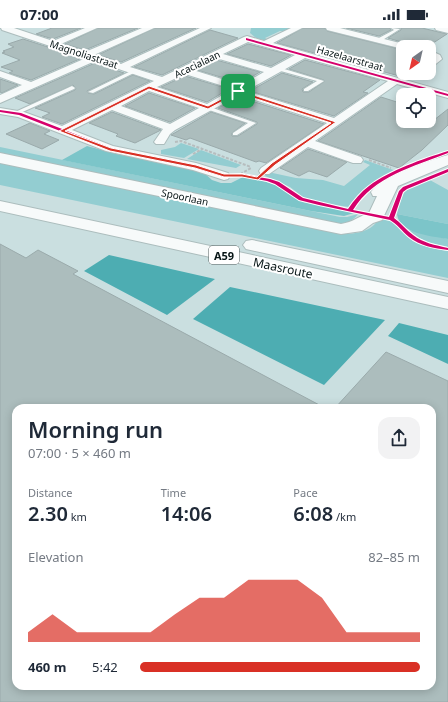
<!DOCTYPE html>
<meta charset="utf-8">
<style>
:root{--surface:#fff;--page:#f2f2f3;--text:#1f2937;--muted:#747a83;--accent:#d93025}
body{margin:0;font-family:"Noto Sans",sans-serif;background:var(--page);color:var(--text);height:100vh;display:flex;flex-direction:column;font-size:15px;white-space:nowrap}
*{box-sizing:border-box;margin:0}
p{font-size:13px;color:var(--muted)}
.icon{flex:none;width:22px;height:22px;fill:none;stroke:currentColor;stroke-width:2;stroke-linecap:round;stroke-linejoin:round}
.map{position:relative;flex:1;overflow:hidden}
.panel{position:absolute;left:12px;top:376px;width:424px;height:286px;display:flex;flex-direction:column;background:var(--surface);border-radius:12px;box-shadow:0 2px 10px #0003}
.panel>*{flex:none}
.needle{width:26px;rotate:214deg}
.controls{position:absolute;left:396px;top:12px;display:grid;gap:8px}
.controls a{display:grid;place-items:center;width:40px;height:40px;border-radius:8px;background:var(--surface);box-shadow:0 2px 10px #0003;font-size:20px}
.pin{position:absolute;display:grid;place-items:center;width:34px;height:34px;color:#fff;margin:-17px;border-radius:8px;box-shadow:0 2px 6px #0006}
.round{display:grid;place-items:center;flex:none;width:42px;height:42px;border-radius:12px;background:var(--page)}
.head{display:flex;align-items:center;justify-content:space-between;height:68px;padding:0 16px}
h1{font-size:22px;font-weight:600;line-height:30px}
.figures{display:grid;grid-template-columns:repeat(3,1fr);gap:6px;height:68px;padding:4px 16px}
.figures div{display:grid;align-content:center}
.figures b{font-size:20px;font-weight:600}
.figures small{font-size:11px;font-weight:400}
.figures p{font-size:11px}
.chart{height:112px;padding:8px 16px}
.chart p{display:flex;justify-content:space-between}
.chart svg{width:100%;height:72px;margin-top:4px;fill:var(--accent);opacity:.7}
ul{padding:0 16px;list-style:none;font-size:13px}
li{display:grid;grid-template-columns:64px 48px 1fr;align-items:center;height:30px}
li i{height:10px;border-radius:5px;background:var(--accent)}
.status{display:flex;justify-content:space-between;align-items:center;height:28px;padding:0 20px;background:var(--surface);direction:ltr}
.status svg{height:11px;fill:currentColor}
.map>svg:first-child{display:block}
.green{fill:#93cdd1}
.forest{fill:#7cc5c9}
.water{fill:#4dadb2}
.building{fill:#acbdbd;stroke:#9aaaab}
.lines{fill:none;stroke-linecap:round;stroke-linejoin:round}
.service-casing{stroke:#acbdbd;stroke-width:2}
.minor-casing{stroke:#acbdbd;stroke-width:2}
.secondary-casing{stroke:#acbdbd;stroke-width:2}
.motorway-casing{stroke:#acbdbd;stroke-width:2}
.path{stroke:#b6bdbe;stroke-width:2;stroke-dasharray:3 1.5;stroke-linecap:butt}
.service{fill:#f7fafa;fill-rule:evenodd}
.minor{fill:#f7fafa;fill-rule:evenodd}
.secondary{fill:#f7fafa;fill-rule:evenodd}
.motorway{fill:#f7fafa;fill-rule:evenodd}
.cycleway-casing{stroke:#fff;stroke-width:2}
.cycleway{fill:#d6006c;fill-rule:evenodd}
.route{fill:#d93025;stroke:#fff;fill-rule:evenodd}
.labels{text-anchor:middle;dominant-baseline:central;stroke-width:4;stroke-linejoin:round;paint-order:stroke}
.far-street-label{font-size:10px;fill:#081617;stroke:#fff}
.shield{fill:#fff;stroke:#525c5d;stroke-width:1}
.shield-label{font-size:11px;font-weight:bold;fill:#081617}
.street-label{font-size:12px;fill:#081617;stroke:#fff}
</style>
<div class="status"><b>07:00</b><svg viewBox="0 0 49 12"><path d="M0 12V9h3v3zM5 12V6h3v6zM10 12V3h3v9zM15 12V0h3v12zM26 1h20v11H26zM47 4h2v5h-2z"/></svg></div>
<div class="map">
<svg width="448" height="674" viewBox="0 0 448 674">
<rect width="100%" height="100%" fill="#cadfe0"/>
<path class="green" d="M251,0H293L285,4L280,3L265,10L269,12L267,13L256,10L250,5Z
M181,115L199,121L184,130L161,126V122L175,119Z
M0,119L340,189H347L358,186C352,194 346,195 336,196L0,127Z
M201,122L241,137L236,140L187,131Z
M365,132L396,143C377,150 362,163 349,179L316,174L303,169L290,159L265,148L268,144L296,150L323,152L344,158L370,137L363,134Z
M0,134L342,206C356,206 372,204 379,190C401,194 396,202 412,212C422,219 436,221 448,223V250L0,157Z
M428,151L448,162V196L397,186C404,159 404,162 428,151Z
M409,202L448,211V219C433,216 421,214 409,202Z"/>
<path class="forest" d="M87,118L117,126L202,143L212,152L221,155H231L243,149L263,153L276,157L303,174L354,185L344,188L311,183L62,132Z
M397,186L448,196V211C432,208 399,206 397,186Z"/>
<path class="water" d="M109,227L215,251L167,287L84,243Z
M230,259L385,292L324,357L193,291Z
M399,295L448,307V336L388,308Z"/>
<path class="building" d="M52,0H81L53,11L36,6Z
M98,0H138L85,22L65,16Z
M155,0H196L121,34L98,27Z
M303,0H325L327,3L403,22V49L277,15Z
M346,0H390L391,2L379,8Z
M401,0H422L447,6L427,19H412L408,16L388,10L401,2Z
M210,2L238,10L162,47L134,39Z
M23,11L82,30L31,52L9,45L13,43L1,39L20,32L2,25L5,24L3,23L14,19L8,16Z
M248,16L291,27L271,38L227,26Z
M216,32L260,44L241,55L197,42Z
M305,32L380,52L363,64L368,65L334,88L250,63L282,45L313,54L302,61L303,64H309L325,53L324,52L289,41Z
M95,35L124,45L87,63L88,65L94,66L133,47L150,53L62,96L42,89L50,85L35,80L75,62L76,60L73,57L30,76L15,70Z
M185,48L229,61L207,74L161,59Z
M0,51L18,57L2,65L0,64Z
M149,65L195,80L170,94L125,78Z
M239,69L324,96L266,135L259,133L256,134L190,110L186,112L171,107L211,84L245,95L232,105V108H238L257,96V94L218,80Z
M381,69L403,76V93H421L429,96L448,81V97L422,122L399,140L318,113Z
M112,84L161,102L135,115L116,108L118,106L89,95Z
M30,95L50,103L44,106L59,112L42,121L6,106Z
M308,121L347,134L327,149L309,143L299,148L280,140Z
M0,216L26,230L38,222L78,243L73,246L325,380H16V658H432V380H335L386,324L448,353V674H0Z"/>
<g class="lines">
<defs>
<path id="service" d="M391,0L400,1L381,13H377V11L394,2Z
M277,40H281L324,53L308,63H304V61L317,53L277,42Z
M133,42L138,43L93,65L88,64Z
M72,58L75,60L74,61L18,86L13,85Z
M206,79H210L256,95L237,107H233V105L248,95L206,81Z"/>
<path id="minor" d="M1,0H14L53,13L85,0H97L61,16L85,24L142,0H154L94,27L121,36L200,0H211L130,39L162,49L244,9L247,8L264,13L291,0H302L273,15L448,64V70L397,56L315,113L361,129L363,132L361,135H353L308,119L269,146H261L259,143L261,140L327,95L239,67L175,102L170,106L164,116H156L154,114L163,101L112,82L72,102L113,118L196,135L228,145L230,148L228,151L224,152L193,142L106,123L18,89L0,86V80L24,84L62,98L154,53L95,33L0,75V67L22,57L0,49V43L31,54L86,30L2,2ZM248,14L295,27L271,40L223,26ZM216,30L264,44L241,57L193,42ZM305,30L388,53L334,90L246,63ZM185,46L233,61L207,76L157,59ZM149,63L199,80L170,96L121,78Z
M326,0H340L408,17L410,19H403V21L327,2Z
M435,0H448V5L436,2Z
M429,22L440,27L442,31L432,39L429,40V32L432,30L429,29Z"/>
<path id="secondary" d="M0,125L341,196C354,194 357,189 369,185L377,168H373L371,164C381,149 430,132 448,127V137L398,158L382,192L373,195L362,203L341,206L0,135Z"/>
<path id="motorway" d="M0,173L448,269V281L0,183Z
M252,212L448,253V265L246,221L243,217L246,213Z"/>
</defs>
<use href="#service" class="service-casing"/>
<use href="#minor" class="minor-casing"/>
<use href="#secondary" class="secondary-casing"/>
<use href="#motorway" class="motorway-casing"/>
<path class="path" d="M175,114L181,113L251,139
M193,126L202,121
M369,132L391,140
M242,147V145L251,140"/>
<use href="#service" class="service"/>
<use href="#minor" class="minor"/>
<use href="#secondary" class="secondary"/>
<use href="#motorway" class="motorway"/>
<defs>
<path id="cycleway" d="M246,10L448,66V68L246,12Z
M0,82L21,85L111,120L196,138L224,147L242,146L270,151L279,154L303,170L348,181C354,172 361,164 369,158C390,142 423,131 448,123V125C413,139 374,148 353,182L389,189L399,163L403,159L448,141V144L407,161L403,164L394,190C401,195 406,202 413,207C423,215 435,217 448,220V222C434,220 420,218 409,209C402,203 397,196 390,192L319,177L299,172L275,156L267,153L242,148L224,149L195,140L109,122L19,87L0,84Z"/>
</defs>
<use href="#cycleway" class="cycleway-casing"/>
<use href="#cycleway" class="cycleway"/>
</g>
<path class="route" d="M149,58L208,78L238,62L336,94L275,137L258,152L242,149H224L195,140L110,123L59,103ZM149,61L208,81L238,65L331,95L272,135L257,149L242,146H224L196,137L111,120L65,103Z"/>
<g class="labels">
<g class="far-street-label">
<text transform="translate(84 26) rotate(18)">Magnoliastraat</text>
<text transform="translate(350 30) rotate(16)">Hazelaarstraat</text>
<text transform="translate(197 36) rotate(-26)">Acacialaan</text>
<text transform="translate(185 169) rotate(12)">Spoorlaan</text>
</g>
<rect class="shield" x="209" y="218" width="30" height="18" rx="3"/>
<g class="shield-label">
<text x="224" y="227">A59</text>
</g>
<g class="street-label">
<text transform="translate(283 240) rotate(12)">Maasroute</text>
</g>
</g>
</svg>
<div class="controls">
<a><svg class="needle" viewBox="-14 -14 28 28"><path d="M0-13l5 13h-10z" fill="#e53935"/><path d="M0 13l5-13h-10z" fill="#747a83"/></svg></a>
<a><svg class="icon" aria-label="locate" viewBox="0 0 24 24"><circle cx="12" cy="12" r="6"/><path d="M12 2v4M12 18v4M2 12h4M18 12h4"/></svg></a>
</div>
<div class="pin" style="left:238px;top:63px;background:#1e9e55"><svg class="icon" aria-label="arrive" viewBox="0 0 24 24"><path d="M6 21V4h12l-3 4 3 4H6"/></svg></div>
<section class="panel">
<div class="head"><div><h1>Morning run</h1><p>07:00 · 5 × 460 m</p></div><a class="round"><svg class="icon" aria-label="share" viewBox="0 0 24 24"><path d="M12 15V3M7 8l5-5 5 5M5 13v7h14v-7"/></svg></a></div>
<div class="figures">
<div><p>Distance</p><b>2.30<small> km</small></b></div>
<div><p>Time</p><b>14:06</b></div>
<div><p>Pace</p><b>6:08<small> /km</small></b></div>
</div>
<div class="chart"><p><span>Elevation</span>82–85 m</p>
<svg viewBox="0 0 160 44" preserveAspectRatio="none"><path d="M0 44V38L10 27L20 38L30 38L40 38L50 38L60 27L70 17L80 17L90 6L100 6L110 6L120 17L130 38L140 38L150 38L160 38V44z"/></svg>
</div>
<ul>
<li><b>460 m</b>5:42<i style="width:100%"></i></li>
</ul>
</section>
</div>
